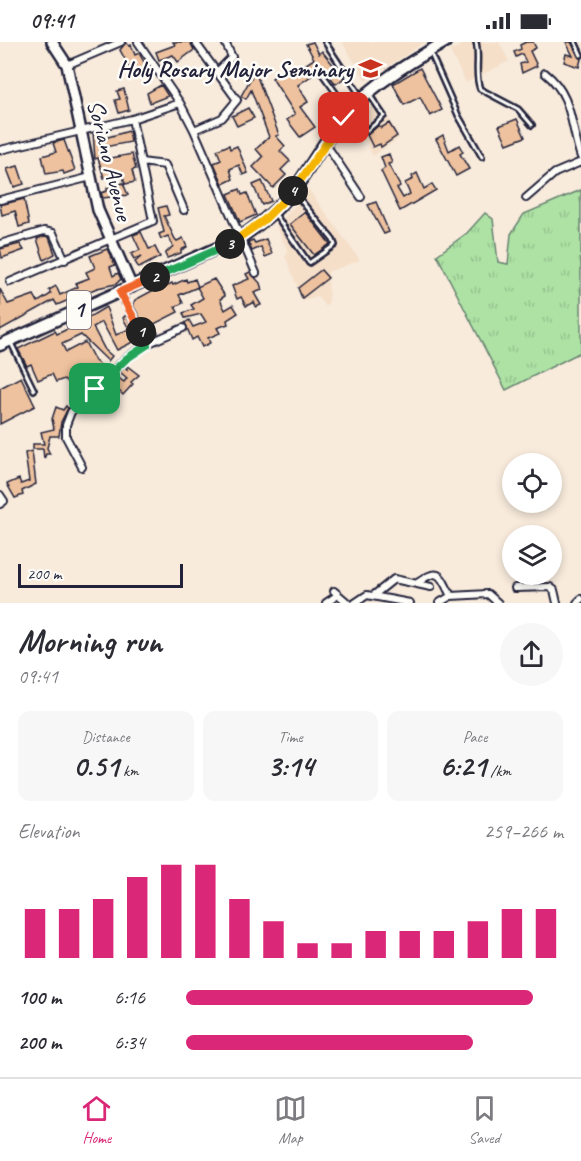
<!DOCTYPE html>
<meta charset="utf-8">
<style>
:root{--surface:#fff;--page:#f7f7f7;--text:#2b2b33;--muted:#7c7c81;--line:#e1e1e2;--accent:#db2777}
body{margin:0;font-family:Caveat,sans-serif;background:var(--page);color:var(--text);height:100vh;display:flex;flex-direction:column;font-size:22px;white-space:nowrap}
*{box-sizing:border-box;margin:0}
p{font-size:20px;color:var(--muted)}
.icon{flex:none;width:33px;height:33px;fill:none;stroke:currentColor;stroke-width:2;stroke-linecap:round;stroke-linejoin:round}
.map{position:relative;height:561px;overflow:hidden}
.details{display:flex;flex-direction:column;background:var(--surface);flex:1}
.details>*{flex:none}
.controls{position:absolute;left:502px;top:411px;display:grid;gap:12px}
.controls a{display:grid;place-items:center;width:60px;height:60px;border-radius:50%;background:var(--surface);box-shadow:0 3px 9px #0003;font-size:30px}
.scale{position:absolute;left:18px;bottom:15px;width:165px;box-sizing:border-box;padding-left:6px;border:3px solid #22223b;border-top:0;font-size:16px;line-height:21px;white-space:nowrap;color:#22223b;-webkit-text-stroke:4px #fdfcf7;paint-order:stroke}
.pin{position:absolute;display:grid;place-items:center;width:51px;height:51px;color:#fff;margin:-26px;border-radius:12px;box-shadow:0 3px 9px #0006}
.km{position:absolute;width:30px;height:30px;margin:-15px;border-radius:50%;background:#222;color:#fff;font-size:16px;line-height:30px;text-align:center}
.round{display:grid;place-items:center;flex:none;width:63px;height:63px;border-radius:32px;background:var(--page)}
.headline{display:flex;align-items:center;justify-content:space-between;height:102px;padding:0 18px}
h1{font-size:33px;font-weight:700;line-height:45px}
.stats{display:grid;grid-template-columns:repeat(3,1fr);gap:9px;height:102px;padding:6px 18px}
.stats div{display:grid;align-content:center;border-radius:12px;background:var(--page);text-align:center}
.stats b{font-size:30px;font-weight:700}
.stats small{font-size:16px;font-weight:400}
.stats p{font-size:16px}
.chart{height:168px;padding:12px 18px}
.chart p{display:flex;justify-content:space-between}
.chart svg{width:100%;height:108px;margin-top:6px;stroke:var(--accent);stroke-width:6}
ul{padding:0 18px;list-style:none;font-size:20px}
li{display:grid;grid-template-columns:96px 72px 1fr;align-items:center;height:45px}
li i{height:15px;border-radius:8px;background:var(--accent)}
.status{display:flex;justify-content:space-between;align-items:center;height:42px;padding:0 30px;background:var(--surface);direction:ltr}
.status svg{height:16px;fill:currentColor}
.dock{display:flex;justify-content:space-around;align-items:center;height:84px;border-top:2px solid var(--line);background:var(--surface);font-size:16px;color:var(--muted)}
.dock a{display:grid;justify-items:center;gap:3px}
.dock .on{color:var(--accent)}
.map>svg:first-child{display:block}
.built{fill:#f5dfc9}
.grass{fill:url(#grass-tufts);stroke:#688270;stroke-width:1.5}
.building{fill:#eec29e;stroke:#22223b;stroke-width:1.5}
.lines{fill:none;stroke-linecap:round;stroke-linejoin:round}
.lane-casing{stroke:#22223b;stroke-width:8}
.street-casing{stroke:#22223b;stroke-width:10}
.secondary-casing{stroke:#22223b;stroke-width:14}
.primary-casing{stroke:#22223b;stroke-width:15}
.lane{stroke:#fdfcf7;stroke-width:3}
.street{stroke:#fdfcf7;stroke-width:6}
.secondary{stroke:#fdfcf7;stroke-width:9}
.primary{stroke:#fdfcf7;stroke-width:10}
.split-1-casing{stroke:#fff;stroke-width:12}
.split-2-casing{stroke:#fff;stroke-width:12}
.split-3-casing{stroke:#fff;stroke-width:12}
.split-4-casing{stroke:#fff;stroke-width:12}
.split-5-casing{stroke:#fff;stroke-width:12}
.split-1{stroke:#22a559;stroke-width:8}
.split-2{stroke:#f0652b;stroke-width:8}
.split-3{stroke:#22a559;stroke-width:8}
.split-4{stroke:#f5b400;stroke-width:8}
.split-5{stroke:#f5b400;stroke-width:8}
.labels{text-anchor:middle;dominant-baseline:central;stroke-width:5;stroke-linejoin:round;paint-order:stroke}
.shield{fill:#fdfcf7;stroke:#646373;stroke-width:1.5}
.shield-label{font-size:22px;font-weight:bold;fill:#22223b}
.poi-label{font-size:24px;font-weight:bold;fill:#22223b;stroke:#fdfcf7;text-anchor:end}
.street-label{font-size:24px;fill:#22223b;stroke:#fdfcf7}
</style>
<div class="status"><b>09:41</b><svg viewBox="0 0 49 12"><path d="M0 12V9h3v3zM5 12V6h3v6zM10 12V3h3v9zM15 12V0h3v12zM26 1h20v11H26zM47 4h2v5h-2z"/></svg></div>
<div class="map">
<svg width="581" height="561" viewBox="0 0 581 561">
<defs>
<pattern id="grass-tufts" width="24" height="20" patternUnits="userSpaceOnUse" patternTransform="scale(1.5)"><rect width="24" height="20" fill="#ade2a4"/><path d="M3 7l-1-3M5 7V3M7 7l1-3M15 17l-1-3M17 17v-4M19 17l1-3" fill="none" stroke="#95c28e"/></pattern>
</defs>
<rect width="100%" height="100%" fill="#f8ebdc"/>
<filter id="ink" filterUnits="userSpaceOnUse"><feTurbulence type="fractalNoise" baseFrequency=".0167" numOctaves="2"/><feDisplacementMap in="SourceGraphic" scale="12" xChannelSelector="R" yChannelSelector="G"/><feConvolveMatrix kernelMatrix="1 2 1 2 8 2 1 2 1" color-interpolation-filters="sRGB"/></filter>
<g filter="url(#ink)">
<path class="built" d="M342,0H425L366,39Z
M468,0H499L509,19L466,41L450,9Z
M379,58L399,96L373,114L356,82Z
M309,148L360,218L328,230L329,259L326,265L317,255L303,259L285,214L288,210L276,184Z"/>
<path class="grass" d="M581,148V310L506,348L437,213L467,191L485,171L493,177L498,220L508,222L511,192L524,172Z"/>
<path class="building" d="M126,0L129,4L131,3L135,13L139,11L150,31L134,34L120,8Z
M173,0H190L194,8L178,20L173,13L159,18L156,10L175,3Z
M313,0L319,12L322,9L344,36L336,42L323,26L298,43L308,60L300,65L315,85L300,95L287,78L295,72L272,36L291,24L294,30L314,17L306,2Z
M526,0H533L536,6L530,9L537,24L522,31L520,22L526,20L522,12L516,15L514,10L521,7L520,3Z
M566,0H571L581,17L579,25L564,20L566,12L573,14Z
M420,26L442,68L430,74L420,55L404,63L393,42Z
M255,29L279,93L276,94L285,104L280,109L290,119L281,128L286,133L273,146L253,125L263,115L256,107L269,95L251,48L246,57L241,54Z
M161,43L168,54L150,61L147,51Z
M124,47L129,68L119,71L115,58L120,57L117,49Z
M248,66L254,76L237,84L232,74Z
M517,77L525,95L507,102L499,84Z
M389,81L397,94L381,105L380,102L373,105L367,93L379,83L381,86Z
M129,89L131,100L104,105L106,117L132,112L136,127L132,128L135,140L125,142L122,130L104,136L98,116L95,117L93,91L100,90L101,97Z
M443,93L449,109L459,103L463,110L460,112L469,127L456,134L436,97Z
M64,98L75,128L64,132L63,129L46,132L42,114L56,110L53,101Z
M229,103L230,107L237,104L248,131L243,133L239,123L230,127L233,137L223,142L214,121L221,118L217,108Z
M389,112L392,121L388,122L400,144L397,146L403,156L410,152L405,141L413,137L412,134L417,131L424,147L432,142L436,148L400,169L381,129L385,126L381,115Z
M18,124L24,142L14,145L7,127Z
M262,139L271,159L262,163L253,143Z
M123,141L128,153L103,156L101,151L107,149V146Z
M240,147L242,153L247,151L256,173L240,180L228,152Z
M24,157L29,182L19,185L15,169L2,173L0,163Z
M376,160L389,190L384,192L368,163Z
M166,164L169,173L164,174L175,197L177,199L183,196L187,205L181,208V211L167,216L165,212L173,204L168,194L161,197L159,192L164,190L158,166Z
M305,170L330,202L314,213L290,182Z
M141,190L149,207L155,205L160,215L139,226L135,220L142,214L134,217L131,212L140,208L133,193Z
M44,194L49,195L55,212L44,218L37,197Z
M266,197L272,212L265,215L261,205L252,209L248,200L253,198L255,201Z
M20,202L24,208L2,216L0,207Z
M107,207L115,223L110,225L113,234L118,231L121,237L116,242L97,246L57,263L54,258L0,288V247L8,262L34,253L38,260L51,252L49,248L56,244L60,253L78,245L76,241L89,236L86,230L95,226L90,214Z
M321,228L328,236L302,256L298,246Z
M250,230L260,241L262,248L254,251L261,263L256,265L254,260L246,264L241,255L237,257L232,244L249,237L246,232Z
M186,237L187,240L195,237L198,245L179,253L183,261L175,265L178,270L154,282L158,291L152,294L149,285H145L133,263L135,258L163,243L164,245L172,241L173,243Z
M214,237L225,254L220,257L225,268L233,263L238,271L227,278L228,282L217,286L220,291L208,296L210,301L202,305L197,295L192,298L185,281L189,278L193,285L206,280L201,272L185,276L183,271L194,267L191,263L203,256L197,245Z
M106,265L116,293L129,287L123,276L126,273L139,297L117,308L102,280L93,285L105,308L112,314L108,319L81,293L62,302L66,310L85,300L95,319L103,325L97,333L100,335L93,341L91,339L87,343L80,329L70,334L85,345L80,351L64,337L56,340L52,332L38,338L31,322L27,324L18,307L55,289L57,292L74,284Z
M126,323L139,333L131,340L133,342L123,353L111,341L117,335L124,340L127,336L120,330L124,325L127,327Z
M21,335L35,364L0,382V346Z
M66,364L68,366L61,380L59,394H50L47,406L50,412H46L44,417L43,407H33V402H44L41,390L54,387L52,377L56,365L63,368Z
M32,409L36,442L22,449L23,453L15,456L7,442L19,437L21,442L29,439L25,411Z"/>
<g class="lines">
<defs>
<path id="lane" d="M325,0L360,53
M476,0C480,16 474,32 480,47L518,67L532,83
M575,0L581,13
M431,12L458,73L482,115
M323,33L347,66
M351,71L367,89L384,74L369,52
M275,172L309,221L335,203L333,198L294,150
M11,301L34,348"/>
<path id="street" d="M138,0L180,61L194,88L256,231
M67,23L121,0
M217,30L232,15L225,0
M545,31C573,53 570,83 581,115
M194,88L222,76L237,58L195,0
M325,101L361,155
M0,108L132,77L180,61
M141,120L165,123L184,168
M526,156L555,131L581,120
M0,158L91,135
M0,202L44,189L53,191L65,218
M10,240L153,179L132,77
M147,302L183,286
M82,425L66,395V383L71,370L125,317L147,302L120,250
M0,453L4,459L0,462
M419,540C440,524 441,535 451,554
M515,546L550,545L554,548L557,561
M334,549L348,561
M374,553L394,537L431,545
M326,561L338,553
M355,561L367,553L410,561
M439,561L451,554L488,552L498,561
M577,561L581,557"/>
<path id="secondary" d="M52,0L67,23L98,168L132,245"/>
<path id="primary" d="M0,303L240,196C260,182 279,167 294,148C313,122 327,93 349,69C375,41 412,19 445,0"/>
</defs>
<use href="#lane" class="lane-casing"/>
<use href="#street" class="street-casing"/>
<use href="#secondary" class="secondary-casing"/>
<use href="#primary" class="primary-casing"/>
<use href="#lane" class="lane"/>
<use href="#street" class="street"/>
<use href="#secondary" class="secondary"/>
<use href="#primary" class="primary"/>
</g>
</g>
<g class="lines" filter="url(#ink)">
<defs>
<path id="split-1" d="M95,347L126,317L147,303L141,290"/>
<path id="split-2" d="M141,290L120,250L155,235"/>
<path id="split-3" d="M155,235L230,202"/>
<path id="split-4" d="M230,202L264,178L293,149"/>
<path id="split-5" d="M293,149L344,76"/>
</defs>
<use href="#split-1" class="split-1-casing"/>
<use href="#split-2" class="split-2-casing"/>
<use href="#split-3" class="split-3-casing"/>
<use href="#split-4" class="split-4-casing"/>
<use href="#split-5" class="split-5-casing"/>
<use href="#split-1" class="split-1"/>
<use href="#split-2" class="split-2"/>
<use href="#split-3" class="split-3"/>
<use href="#split-4" class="split-4"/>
<use href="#split-5" class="split-5"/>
</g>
<defs>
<symbol id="university-bare" viewBox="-9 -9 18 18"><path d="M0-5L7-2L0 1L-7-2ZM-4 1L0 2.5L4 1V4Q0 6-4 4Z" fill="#c8321e" stroke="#fdfcf7" stroke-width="2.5" paint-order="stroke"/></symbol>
</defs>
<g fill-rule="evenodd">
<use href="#university-bare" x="354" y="10" width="33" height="33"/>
</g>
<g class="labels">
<rect class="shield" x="67" y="249" width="24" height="38" rx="4.5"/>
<g class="shield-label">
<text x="79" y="268">1</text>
</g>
<g class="poi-label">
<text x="353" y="27">Holy Rosary Major Seminary</text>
</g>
<g class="street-label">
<text transform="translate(110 118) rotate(76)">Soriano Avenue</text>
</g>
</g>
</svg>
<div class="controls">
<a><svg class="icon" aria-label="locate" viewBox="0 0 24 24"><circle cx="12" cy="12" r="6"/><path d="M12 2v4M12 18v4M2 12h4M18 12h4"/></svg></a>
<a><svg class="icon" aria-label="layers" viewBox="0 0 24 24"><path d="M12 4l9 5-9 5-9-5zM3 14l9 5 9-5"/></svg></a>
</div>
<div class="scale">200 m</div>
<div class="pin" style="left:95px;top:347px;background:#1e9e55"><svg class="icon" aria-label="arrive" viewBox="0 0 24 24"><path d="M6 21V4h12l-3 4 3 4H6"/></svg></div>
<div class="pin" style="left:344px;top:76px;background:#d93025"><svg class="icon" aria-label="check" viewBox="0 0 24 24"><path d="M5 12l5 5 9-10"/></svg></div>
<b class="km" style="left:141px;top:290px">1</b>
<b class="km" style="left:155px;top:235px">2</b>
<b class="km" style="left:230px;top:202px">3</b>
<b class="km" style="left:293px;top:149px">4</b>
</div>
<section class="details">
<div class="headline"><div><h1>Morning run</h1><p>09:41</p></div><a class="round"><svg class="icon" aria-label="share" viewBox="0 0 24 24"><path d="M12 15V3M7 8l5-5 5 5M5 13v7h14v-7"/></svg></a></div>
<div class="stats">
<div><p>Distance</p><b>0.51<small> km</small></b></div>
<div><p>Time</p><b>3:14</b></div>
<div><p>Pace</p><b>6:21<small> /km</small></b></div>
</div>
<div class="chart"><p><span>Elevation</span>259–266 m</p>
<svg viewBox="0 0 160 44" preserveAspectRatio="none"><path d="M5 44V24M15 44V24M25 44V20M35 44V11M45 44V6M55 44V6M65 44V20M75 44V29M85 44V38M95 44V38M105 44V33M115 44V33M125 44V33M135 44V29M145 44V24M155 44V24"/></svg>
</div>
<ul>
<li><b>100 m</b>6:16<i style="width:92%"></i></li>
<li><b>200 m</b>6:34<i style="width:76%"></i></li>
</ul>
</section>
<nav class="dock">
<a class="on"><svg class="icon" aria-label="home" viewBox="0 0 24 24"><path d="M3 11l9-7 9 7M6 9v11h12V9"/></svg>Home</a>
<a><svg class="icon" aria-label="map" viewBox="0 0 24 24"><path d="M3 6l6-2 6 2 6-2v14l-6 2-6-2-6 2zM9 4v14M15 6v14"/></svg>Map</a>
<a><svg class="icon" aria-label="saved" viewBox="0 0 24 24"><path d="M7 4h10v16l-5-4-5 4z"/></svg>Saved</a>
</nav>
